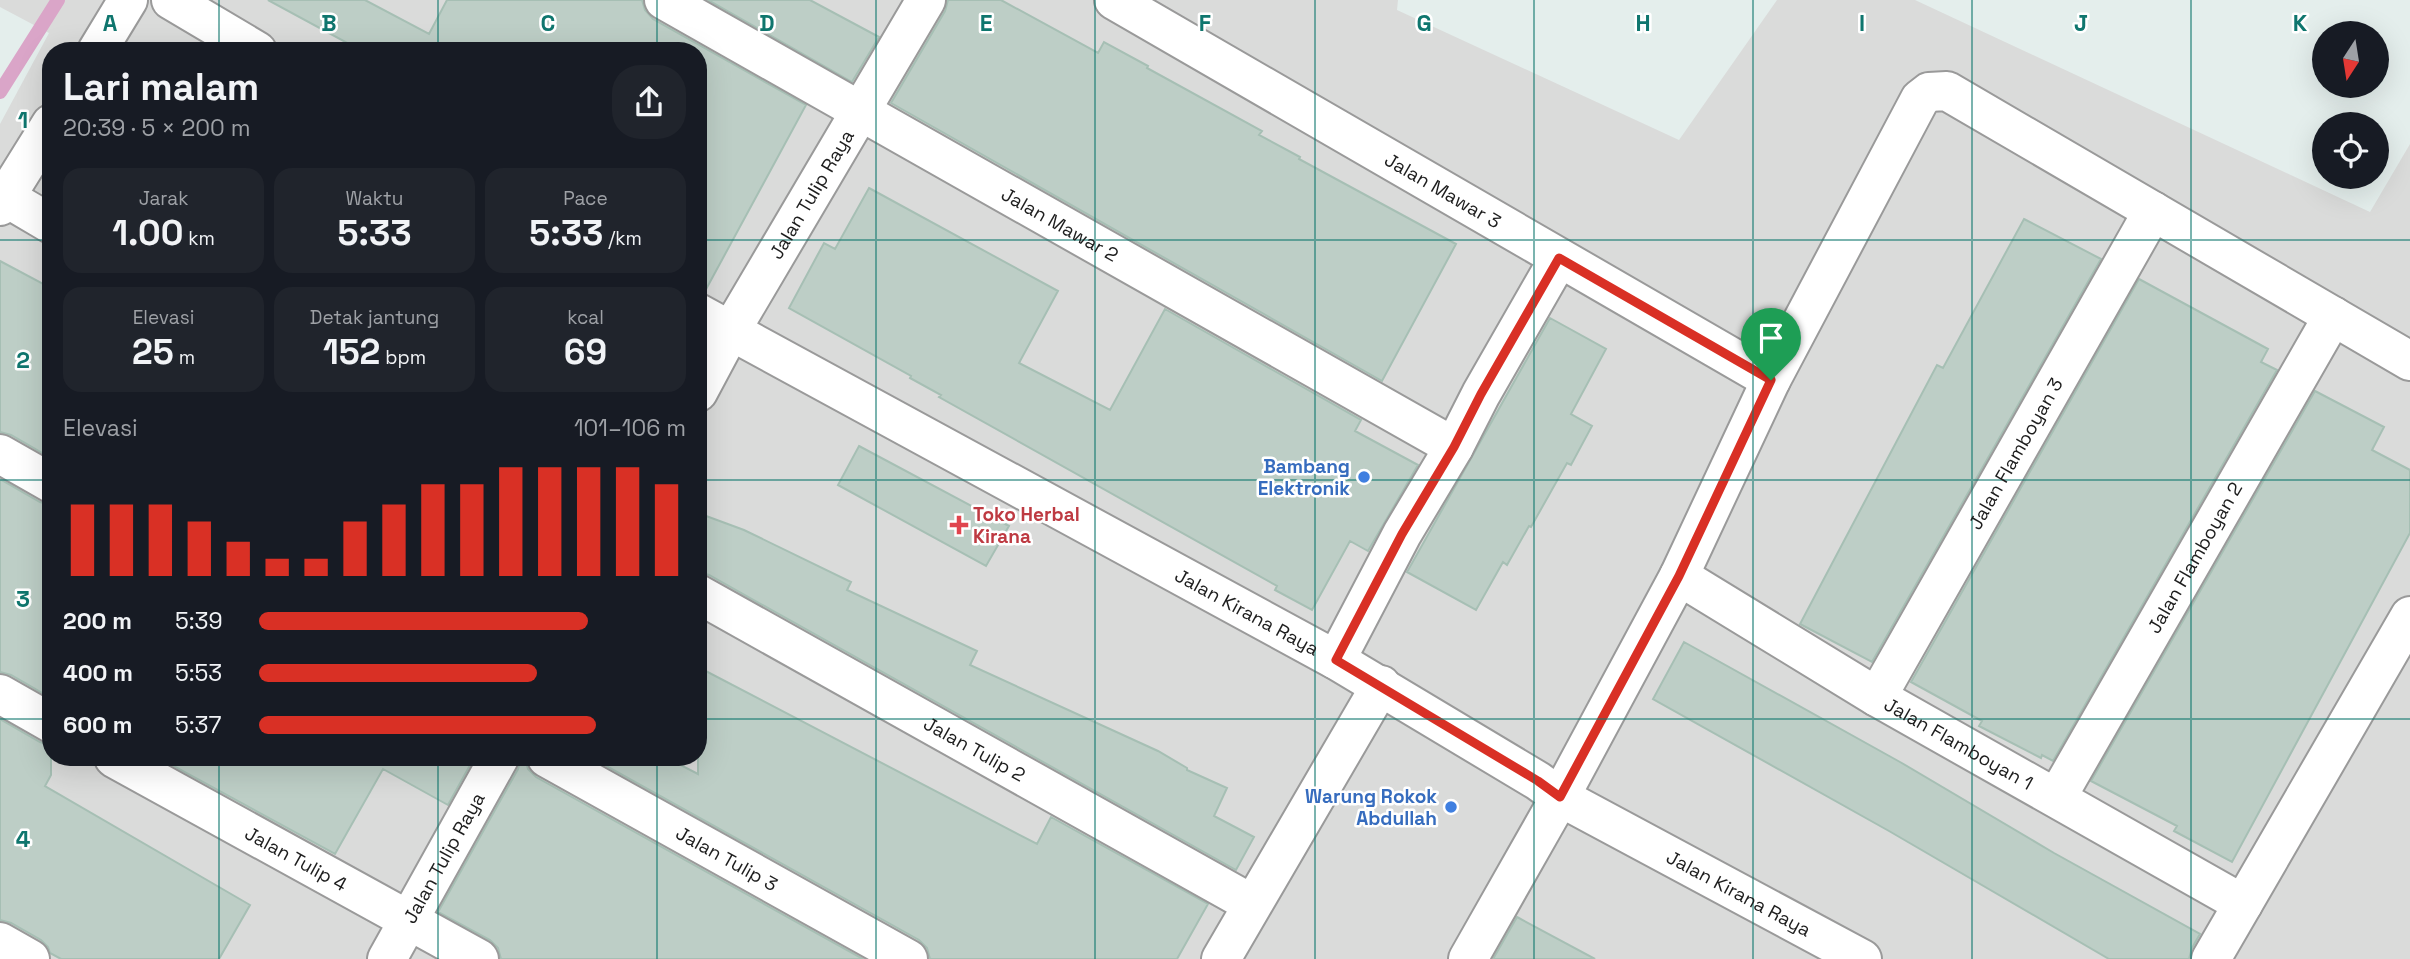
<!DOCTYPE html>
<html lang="id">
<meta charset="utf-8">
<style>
:root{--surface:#171b24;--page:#20242c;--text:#f1f3f6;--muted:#9ea1a6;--accent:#d93025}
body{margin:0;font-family:"Space Grotesk",sans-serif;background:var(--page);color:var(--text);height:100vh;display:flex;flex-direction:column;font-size:26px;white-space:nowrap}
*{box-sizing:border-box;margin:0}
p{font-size:23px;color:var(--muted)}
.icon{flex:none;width:38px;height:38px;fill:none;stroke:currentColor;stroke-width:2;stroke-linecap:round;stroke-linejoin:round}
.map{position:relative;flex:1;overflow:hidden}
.drawer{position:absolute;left:42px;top:42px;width:665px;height:724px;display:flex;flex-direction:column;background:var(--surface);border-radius:28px;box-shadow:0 7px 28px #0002}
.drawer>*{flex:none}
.needle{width:46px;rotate:192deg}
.controls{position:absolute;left:2312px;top:21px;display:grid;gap:14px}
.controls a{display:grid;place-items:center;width:77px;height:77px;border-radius:50%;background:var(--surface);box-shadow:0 7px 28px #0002;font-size:35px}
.pin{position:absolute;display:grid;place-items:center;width:60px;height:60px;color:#fff;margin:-72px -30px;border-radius:50% 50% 50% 0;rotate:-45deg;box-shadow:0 0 7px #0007}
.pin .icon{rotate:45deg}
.round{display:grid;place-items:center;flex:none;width:74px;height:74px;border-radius:28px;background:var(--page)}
.overview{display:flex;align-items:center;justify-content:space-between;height:119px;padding:0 21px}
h1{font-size:38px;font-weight:600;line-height:52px}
.figures{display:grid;grid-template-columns:repeat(3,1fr);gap:10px;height:119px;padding:7px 21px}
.figures div{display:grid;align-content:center;border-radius:18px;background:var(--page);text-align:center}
.figures b{font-size:35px;font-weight:600}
.figures small{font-size:19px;font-weight:400}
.figures p{font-size:19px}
.chart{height:196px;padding:14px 21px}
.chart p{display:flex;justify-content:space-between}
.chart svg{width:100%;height:126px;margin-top:7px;stroke:var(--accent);stroke-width:6}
ul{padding:0 21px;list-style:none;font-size:23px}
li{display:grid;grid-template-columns:112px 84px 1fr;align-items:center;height:52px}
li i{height:18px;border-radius:9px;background:var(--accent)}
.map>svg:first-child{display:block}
.residential{fill:#dadbda;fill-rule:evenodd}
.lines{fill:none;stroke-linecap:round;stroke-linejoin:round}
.stream{stroke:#daa5c8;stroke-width:14}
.building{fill:#bdcec6;stroke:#a6bfb4;stroke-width:2}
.minor-casing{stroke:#9a9a9a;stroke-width:42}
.minor{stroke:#fff;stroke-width:38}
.route-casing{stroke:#fff;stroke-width:14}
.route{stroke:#d93025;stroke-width:9}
.grid{fill:none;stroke:#0f766e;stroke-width:2;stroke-opacity:0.55}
.shop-dot{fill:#3f7fe0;stroke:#fff;stroke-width:2.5}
.health-dot{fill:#e0444e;stroke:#fff;stroke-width:2.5}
.labels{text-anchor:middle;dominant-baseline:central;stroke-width:5;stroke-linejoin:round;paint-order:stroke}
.street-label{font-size:19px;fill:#1d1d1d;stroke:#fff}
.shop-label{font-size:19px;font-weight:bold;fill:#366cbe;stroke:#fff;text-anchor:end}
.health-label{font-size:19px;font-weight:bold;fill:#be3a42;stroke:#fff;text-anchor:start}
.grid-label{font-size:23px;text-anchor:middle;font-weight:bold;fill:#0f766e;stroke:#fff;stroke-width:5;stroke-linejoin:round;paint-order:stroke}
</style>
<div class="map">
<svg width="2410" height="959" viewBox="0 0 2410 959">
<rect width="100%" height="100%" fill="#e4eeec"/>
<path class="residential" d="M0,0H1398L1397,10L1679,140L1777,0H1915L2370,212L2410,144V959H0V124L49,33L0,7ZM51,51H698V758H51Z"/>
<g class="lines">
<path class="stream" d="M0,92L58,0"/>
</g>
<path class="building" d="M268,0H365L429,34L447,0H642L645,10L653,19L806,105L704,293L698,291V51H362Z
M708,0H810L879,37L852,82Z
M948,0H1001L1098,53L1104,42L1148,66L1147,68L1262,131L1259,135L1300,157L1299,159L1456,244L1382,381L891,103L945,11Z
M869,188L1058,291L1019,363L1110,410L1165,309L1361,420L1355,431L1418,465L1368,551L1350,541L1312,610L1275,590L1277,586L939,397L941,395L910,378L911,376L789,308L824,243L835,249Z
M2024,219L2101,259L1872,662L1800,624L1937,365L1943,368Z
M0,261L51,288V458L11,435L0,432Z
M2139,279L2268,349L2261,362L2277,370L2053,761L2042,755L2041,758L1979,726L1982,721L1911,682Z
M1550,318L1606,349L1571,414L1592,426L1571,465L1567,463L1531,527L1529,526L1507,565L1503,562L1476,610L1407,572Z
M2315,391L2384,427L2372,450L2410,470V533L2232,862L2174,831L2177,826L2091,781Z
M859,446L1009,526L986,566L838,485Z
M0,479L40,502L51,505V698L11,675L0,672Z
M698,513L744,530L851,582L847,590L977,651L970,665L1158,751L1187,768V770L1227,788L1214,816L1254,837L1236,870L709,575L698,572Z
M1684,642L1900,762L2054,853L2200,934L2192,948L2189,959H2109L1889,831L1653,699Z
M698,667L1037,844L1051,817L1208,904L1177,959H930L927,948L919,940L592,758H667L698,774Z
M0,719L40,742L51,745V775L45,786L250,905L219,959H61L50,953L48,947L41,940L11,923L0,920Z
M159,758H474L448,805L383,769L335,854Z
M521,758H525L528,769L536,777L863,959H501L498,948L490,940L438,912L518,769Z
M1517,917L1595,959H1493Z"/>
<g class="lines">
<defs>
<g id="minor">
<path d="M171,0L257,51"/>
<path id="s1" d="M664,0L1454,447"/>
<path id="s2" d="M1114,0L1771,380"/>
<path d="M97,51L128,0"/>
<path d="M5,197L51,224"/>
<path d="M0,206L51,124"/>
<path id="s3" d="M698,313L1336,660L1538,781L1560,797L1862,959"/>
<path id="s4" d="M698,392L730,332L926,0"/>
<path d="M0,454L51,483"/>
<path id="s5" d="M1679,576L1877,697L2243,904"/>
<path id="s6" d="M698,594L1252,904"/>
<path d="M1336,660L1402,534L1454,447L1481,394L1559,258"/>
<path d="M0,694L51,723"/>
<path id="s7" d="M1877,697L2153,211"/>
<path id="s8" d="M114,758L479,959"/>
<path id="s9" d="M547,758L908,959"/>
<path id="s10" d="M2057,797L2333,316"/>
<path d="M0,942L30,959"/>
<path id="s11" d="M387,959L499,758"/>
<path d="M1221,959L1381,685"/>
<path d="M1468,959L1560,797L1679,576L1771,380L1920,99L1929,92L1947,91L2410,361"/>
<path d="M2211,959L2410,616"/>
</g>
</defs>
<use href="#minor" class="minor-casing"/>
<use href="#minor" class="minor"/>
</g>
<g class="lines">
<defs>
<path id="route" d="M1559,258L1771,380L1679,576L1560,797L1538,781L1336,660L1402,534L1454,447L1481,394Z"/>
</defs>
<use href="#route" class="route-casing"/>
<use href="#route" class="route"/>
</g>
<path class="grid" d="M219,0V51M438,0V51M657,0V51M876,0V959M1095,0V959M1315,0V959M1534,0V959M1753,0V959M1972,0V959M2191,0V959M0,240H51M698,240H2410M0,480H51M698,480H2410M0,719H51M698,719H2410M219,758V959M438,758V959M657,758V959"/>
<g class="shop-dot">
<circle cx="1364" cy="477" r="7"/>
<circle cx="1451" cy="807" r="7"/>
</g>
<path class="health-dot" d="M955.5 514.5h7v7h7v7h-7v7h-7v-7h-7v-7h7z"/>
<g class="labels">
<g class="street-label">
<text stroke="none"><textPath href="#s2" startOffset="380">Jalan Mawar 3</textPath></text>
<text stroke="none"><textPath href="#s4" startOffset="228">Jalan Tulip Raya</textPath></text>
<text stroke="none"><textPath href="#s1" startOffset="455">Jalan Mawar 2</textPath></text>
<text stroke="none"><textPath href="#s7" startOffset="280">Jalan Flamboyan 3</textPath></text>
<text stroke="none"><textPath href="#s10" startOffset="276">Jalan Flamboyan 2</textPath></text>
<text stroke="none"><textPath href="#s3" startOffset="625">Jalan Kirana Raya</textPath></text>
<text stroke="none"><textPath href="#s5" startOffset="326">Jalan Flamboyan 1</textPath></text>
<text stroke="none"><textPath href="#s6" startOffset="317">Jalan Tulip 2</textPath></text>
<text stroke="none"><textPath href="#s11" startOffset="116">Jalan Tulip Raya</textPath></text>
<text stroke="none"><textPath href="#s9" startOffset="206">Jalan Tulip 3</textPath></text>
<text stroke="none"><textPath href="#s8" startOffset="208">Jalan Tulip 4</textPath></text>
<text stroke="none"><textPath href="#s3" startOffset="1192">Jalan Kirana Raya</textPath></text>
</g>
<g class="shop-label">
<text x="1350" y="466">Bambang<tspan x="1350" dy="22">Elektronik</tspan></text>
<text x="1437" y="796">Warung Rokok<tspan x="1437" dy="22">Abdullah</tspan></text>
</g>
<g class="health-label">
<text x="973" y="514">Toko Herbal<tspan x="973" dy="22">Kirana</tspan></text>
</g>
</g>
<g class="grid-label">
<text x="110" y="31">A</text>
<text x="329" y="31">B</text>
<text x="548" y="31">C</text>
<text x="767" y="31">D</text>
<text x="986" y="31">E</text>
<text x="1205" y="31">F</text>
<text x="1424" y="31">G</text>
<text x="1643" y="31">H</text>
<text x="1862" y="31">I</text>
<text x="2081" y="31">J</text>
<text x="2300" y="31">K</text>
<text x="23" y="128">1</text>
<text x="23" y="368">2</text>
<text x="23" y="607">3</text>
<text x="23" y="847">4</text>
</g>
</svg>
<div class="controls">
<a><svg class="needle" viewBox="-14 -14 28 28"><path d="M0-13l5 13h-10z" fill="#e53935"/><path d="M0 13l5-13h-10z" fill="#9ea1a6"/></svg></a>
<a><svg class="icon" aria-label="locate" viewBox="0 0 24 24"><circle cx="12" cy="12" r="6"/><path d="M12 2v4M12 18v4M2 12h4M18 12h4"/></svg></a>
</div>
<div class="pin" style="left:1771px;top:380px;background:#1e9e55"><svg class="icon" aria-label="arrive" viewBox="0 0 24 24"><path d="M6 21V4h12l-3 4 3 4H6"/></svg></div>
<section class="drawer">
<div class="overview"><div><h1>Lari malam</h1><p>20:39 · 5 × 200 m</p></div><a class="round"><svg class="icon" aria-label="share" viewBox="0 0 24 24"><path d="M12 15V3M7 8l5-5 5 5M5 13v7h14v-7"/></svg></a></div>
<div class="figures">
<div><p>Jarak</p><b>1.00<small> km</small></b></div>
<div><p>Waktu</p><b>5:33</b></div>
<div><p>Pace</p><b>5:33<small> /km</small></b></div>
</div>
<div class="figures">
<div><p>Elevasi</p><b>25<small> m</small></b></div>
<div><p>Detak jantung</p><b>152<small> bpm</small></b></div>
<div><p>kcal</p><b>69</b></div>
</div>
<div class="chart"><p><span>Elevasi</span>101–106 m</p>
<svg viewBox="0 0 160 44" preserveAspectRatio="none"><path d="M5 44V19M15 44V19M25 44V19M35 44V25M45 44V32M55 44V38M65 44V38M75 44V25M85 44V19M95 44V12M105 44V12M115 44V6M125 44V6M135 44V6M145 44V6M155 44V12"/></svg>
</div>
<ul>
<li><b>200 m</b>5:39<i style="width:77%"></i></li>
<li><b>400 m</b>5:53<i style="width:65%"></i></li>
<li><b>600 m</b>5:37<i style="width:79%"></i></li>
</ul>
</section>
</div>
